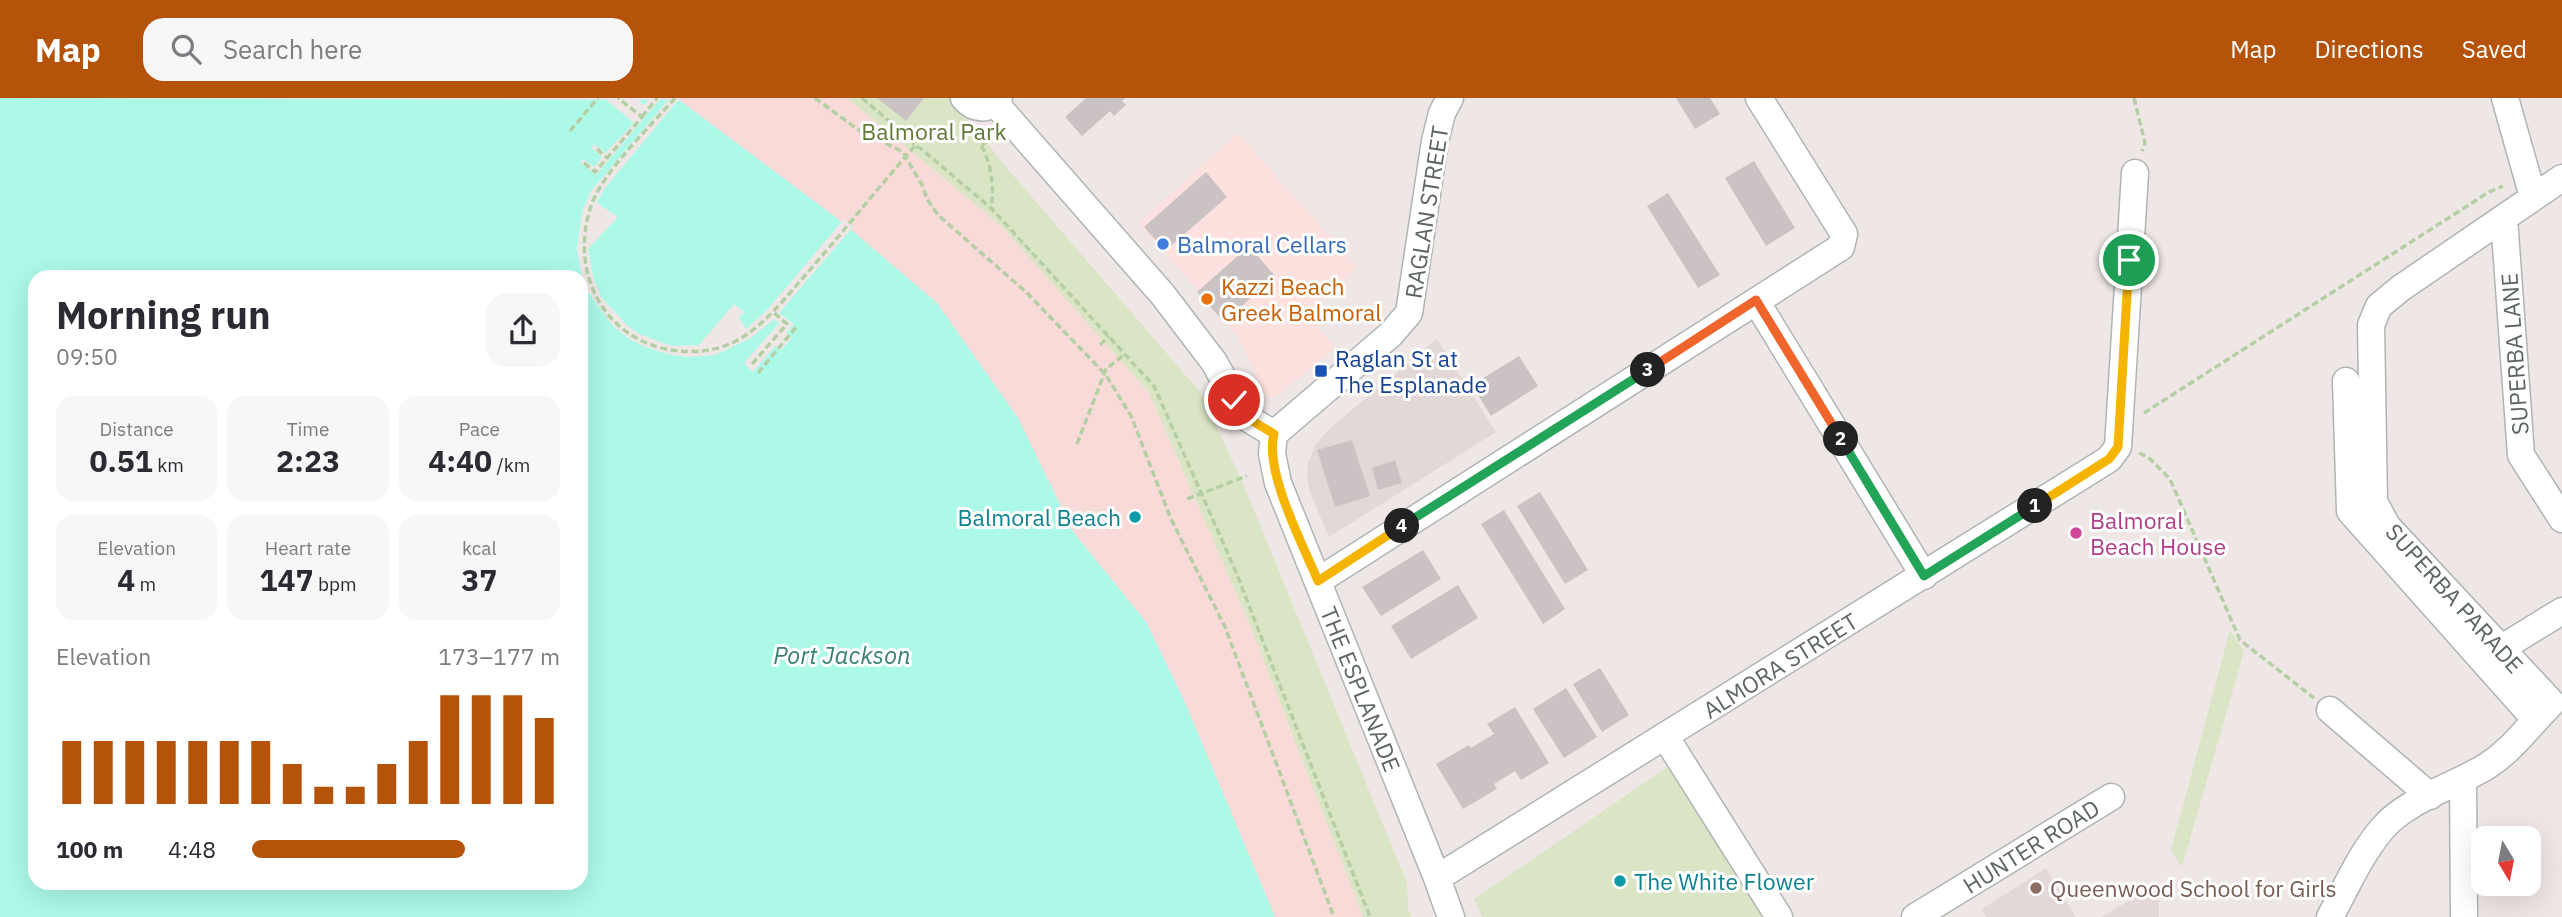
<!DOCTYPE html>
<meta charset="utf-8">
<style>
:root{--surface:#fff;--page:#f7f7f7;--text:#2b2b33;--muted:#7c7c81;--accent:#b45309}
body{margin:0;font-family:"IBM Plex Sans",sans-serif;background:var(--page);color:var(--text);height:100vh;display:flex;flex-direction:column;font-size:26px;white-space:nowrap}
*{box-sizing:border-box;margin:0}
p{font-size:23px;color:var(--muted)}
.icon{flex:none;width:38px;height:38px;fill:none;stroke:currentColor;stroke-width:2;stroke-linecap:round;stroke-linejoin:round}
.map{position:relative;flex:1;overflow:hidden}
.side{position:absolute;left:28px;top:172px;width:560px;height:620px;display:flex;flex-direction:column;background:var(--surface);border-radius:21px;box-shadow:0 7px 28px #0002}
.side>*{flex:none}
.needle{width:46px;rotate:170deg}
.tools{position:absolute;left:2471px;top:728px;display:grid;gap:14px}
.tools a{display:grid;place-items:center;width:70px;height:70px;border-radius:14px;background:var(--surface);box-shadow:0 7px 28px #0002;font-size:35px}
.pin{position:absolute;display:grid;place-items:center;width:60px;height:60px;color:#fff;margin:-30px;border:4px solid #fff;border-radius:50%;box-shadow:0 2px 7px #0007}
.km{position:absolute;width:35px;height:35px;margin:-18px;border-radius:50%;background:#222;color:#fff;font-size:19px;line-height:35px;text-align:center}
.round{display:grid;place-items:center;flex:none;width:74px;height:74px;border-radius:21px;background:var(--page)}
.overview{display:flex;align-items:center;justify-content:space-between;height:119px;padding:0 28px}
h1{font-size:38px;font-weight:800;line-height:52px}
.figures{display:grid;grid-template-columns:repeat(3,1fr);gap:10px;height:119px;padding:7px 28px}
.figures div{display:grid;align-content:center;border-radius:18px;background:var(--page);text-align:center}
.figures b{font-size:30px;font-weight:800}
.figures small{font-size:19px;font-weight:400}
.figures p{font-size:19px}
.chart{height:196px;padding:14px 28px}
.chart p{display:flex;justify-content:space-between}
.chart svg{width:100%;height:126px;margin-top:7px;stroke:var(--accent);stroke-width:6}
ul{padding:0 28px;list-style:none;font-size:23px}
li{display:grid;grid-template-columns:112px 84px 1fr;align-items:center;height:52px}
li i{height:18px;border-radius:9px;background:var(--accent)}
header{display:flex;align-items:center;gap:42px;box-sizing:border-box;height:98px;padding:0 35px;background:var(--accent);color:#fff}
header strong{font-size:33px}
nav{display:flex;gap:38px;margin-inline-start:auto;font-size:24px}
.search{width:490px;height:63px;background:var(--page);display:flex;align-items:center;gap:18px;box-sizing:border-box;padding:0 24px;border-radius:21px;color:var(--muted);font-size:26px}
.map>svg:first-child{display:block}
.commercial{fill:#fce1de}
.education{fill:#e2d8d7}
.green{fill:#dae5c5}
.sand{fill:#f8dbd8}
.water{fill:#acf9e8;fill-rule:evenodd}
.pier{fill:#efe7e6}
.building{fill:#cbc3c3}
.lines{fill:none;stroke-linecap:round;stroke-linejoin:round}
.minor-casing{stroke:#afb5b5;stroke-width:29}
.path{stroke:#b5cfa5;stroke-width:3.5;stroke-dasharray:7 3.5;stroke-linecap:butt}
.minor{stroke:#fff;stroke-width:26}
.path-bridge{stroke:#b5cfa5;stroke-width:3.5;stroke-dasharray:7 3.5;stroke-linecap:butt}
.split-1-casing{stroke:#fff;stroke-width:14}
.split-2-casing{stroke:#fff;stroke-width:14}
.split-3-casing{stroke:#fff;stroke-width:14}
.split-4-casing{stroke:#fff;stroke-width:14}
.split-5-casing{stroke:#fff;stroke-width:14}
.split-1{stroke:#f5b400;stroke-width:9}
.split-2{stroke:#22a559;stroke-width:9}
.split-3{stroke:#f0652b;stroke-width:9}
.split-4{stroke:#22a559;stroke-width:9}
.split-5{stroke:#f5b400;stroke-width:9}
.shop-dot{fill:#3f7fe0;stroke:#fff;stroke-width:2.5}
.food-dot{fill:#e8710a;stroke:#fff;stroke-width:2.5}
.transit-dot{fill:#1a4fb4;stroke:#fff;stroke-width:2.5}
.culture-dot{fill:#0f9aa8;stroke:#fff;stroke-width:2.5}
.hotel-dot{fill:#d1479c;stroke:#fff;stroke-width:2.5}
.education-dot{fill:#8d6e63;stroke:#fff;stroke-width:2.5}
.labels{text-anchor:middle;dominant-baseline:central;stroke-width:6;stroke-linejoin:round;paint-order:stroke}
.park-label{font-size:23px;fill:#617a38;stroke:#fff}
.street-label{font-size:23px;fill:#5e6565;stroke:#fff}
.shop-label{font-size:23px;fill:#366cbe;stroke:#fff;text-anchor:start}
.food-label{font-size:23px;fill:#c56008;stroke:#fff;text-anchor:start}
.transit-label{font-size:23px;fill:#164399;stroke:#fff;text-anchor:start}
.culture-label{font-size:23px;fill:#0d838f;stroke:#fff;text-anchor:end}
.hotel-label{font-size:23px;fill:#b23c85;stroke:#fff;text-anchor:start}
.education-label{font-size:23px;fill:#785e54;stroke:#fff;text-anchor:start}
.water-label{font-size:24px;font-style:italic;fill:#398075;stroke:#fff}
</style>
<header>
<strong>Map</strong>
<div class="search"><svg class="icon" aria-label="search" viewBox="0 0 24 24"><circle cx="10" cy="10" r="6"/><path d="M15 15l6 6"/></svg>Search here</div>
<nav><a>Map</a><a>Directions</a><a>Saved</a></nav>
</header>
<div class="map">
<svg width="2562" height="819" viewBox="0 0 2562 819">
<rect width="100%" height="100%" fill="#efe7e6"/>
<path class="commercial" d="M1238,35L1357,169L1307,215L1335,250L1274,300H1267L1237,237L1138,125Z"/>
<path class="education" d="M1437,241L1496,334L1329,439L1310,395L1307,379L1308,365L1316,346L1329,331Z
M2046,770L2076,819H1986L1982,811Z
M2159,784V819H2102Z"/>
<path class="green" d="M847,0H952L957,10L980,35L1000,62L1200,294L1242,383L1407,785L1408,810L1411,819H1363L1251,530L1149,295L1002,129Z
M2230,532L2244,553L2182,769L2171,752Z
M1672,666L1765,819H1482L1474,801Z"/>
<path class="sand" d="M676,0H847L1002,129L1149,295L1251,530L1363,819H1275L1183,600L1146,524L1074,435L1018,320L842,124Z"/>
<path class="water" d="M0,0L679,2L842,124L937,205L1018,320L1074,435L1146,524L1183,600L1275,819H0ZM35,178H581V784H35Z"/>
<path class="pier" d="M604,0H636L644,7L650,0H661L596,77L580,64L583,61L594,69L602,59L592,50L594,46L605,55L634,25Z
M670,0H680L604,91L597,105L618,119L588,151L593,179L601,199L627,227L639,236L672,248L699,247L734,206L744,214L739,220L746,231L767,212L844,121L853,129L779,215L794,226L786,235L792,240L781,252L775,248L753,274L744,265L779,225L774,221L751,240L715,257L690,259L671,257L645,249L628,240L613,228L589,195L581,174L577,151L582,114L591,93Z"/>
<path class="building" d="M877,0H924L906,23Z
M1086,0H1125L1122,3L1126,7L1114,18L1110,13L1082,38L1065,19Z
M1676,0H1710L1720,16L1695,31Z
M1754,63L1795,130L1766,148L1725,80Z
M1206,74L1227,99L1165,153L1144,129Z
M1668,95L1720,177L1698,190L1647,108Z
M1249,148L1275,178L1224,224L1197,194Z
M1519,258L1538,288L1491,318L1472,287Z
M1352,342L1370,398L1335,409L1317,352Z
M1395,362L1402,385L1378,392L1372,370Z
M1540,394L1588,472L1565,486L1517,408Z
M1504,412L1565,511L1543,526L1481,426Z
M1423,452L1441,481L1381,518L1362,489Z
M1458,487L1478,520L1411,561L1391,528Z
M1600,570L1629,617L1602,634L1573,586Z
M1566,590L1597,639L1564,660L1533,611Z
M1515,609L1549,665L1521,682L1515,673L1494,686L1497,691L1463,711L1436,666L1469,647L1471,650L1494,636L1487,626Z"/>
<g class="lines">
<defs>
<path id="minor" d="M964,0C974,12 989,13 999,0
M2505,0L2533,99
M995,5L1163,197L1214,264L1244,318L1274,336
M2504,120L2521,357L2562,421
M1756,203L1924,478
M2346,283L2350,413L2535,621
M1274,336L1272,356L1278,385L1437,780L1451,819
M1274,336L1391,236L1409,215L1435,43L1442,15L1450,0
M1318,483L1841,149L1844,136L1759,0
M2502,550L2562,513
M2552,605L2387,428L2374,404L2371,227L2379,208L2401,190L2562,80
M2330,612L2430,698
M1665,638L1779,819
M2463,681L2464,819
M1437,780L2109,361L2118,349L2135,75
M1915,819L2111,699
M2330,819C2346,790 2360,757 2382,731C2406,702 2455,688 2487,668C2512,652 2527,630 2548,609"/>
</defs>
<use href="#minor" class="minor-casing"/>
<path class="path" d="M815,0L857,31L903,54L922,87L927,101L938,117L1027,195L1106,277L1131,318L1171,421L1225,529L1334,819
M862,0L912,43L915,48L920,50L991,110L1154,288L1236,474L1370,819
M2134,0L2145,45L2142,53
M642,19L657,0
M970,30C988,52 996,82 991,110
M570,33L598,0
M982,47L993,38
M597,51L607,60
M584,65L595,74L642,19L618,0
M1100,247L1109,238
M752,266L787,226L773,214
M758,275L796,229
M2144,315L2489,94L2503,88
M1077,346L1106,271L1125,256
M2139,355L2148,359L2170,381L2240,542L2314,600
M1187,401L1247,378"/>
<use href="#minor" class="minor"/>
<path class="path-bridge" d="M675,0C650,29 603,73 591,108C568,176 606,246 679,253C698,255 719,252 736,243C762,229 782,204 801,182C840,138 876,92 915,48"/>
</g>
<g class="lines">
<defs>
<path id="split-1" d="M2035,408L2109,361L2118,349L2129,162"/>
<path id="split-2" d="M1841,341L1924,478L2035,408"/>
<path id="split-3" d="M1648,272L1756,202L1841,341"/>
<path id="split-4" d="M1402,428L1648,272"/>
<path id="split-5" d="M1234,302L1244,318L1274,336C1264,373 1303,447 1318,483L1402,428"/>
</defs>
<use href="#split-1" class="split-1-casing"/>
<use href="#split-2" class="split-2-casing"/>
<use href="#split-3" class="split-3-casing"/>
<use href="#split-4" class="split-4-casing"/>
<use href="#split-5" class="split-5-casing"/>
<use href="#split-1" class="split-1"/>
<use href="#split-2" class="split-2"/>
<use href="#split-3" class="split-3"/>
<use href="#split-4" class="split-4"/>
<use href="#split-5" class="split-5"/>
</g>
<circle class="shop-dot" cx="1163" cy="146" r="7"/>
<circle class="food-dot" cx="1207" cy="201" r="7"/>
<rect class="transit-dot" x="1314" y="266" width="14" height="14" rx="3.5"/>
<g class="culture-dot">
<circle cx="1135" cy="419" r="7"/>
<circle cx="1620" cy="783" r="7"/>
</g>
<circle class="hotel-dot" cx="2076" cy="435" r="7"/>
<circle class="education-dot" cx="2036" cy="790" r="7"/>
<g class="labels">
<g class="park-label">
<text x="934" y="33">Balmoral Park</text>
</g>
<g class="street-label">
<text transform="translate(1426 114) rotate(-81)">RAGLAN STREET</text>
<text transform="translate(2514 256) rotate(-94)">SUPERBA LANE</text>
<text transform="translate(2455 500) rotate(48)">SUPERBA PARADE</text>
<text transform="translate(1780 567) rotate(-32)">ALMORA STREET</text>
<text transform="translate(1361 591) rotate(68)">THE ESPLANADE</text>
<text transform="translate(2031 748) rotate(-32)">HUNTER ROAD</text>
</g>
<g class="shop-label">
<text x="1177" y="146">Balmoral Cellars</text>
</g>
<g class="food-label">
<text x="1221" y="188">Kazzi Beach<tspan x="1221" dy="26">Greek Balmoral</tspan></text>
</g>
<g class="transit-label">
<text x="1335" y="260">Raglan St at<tspan x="1335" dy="26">The Esplanade</tspan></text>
</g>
<g class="culture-label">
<text x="1121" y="419">Balmoral Beach</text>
<text x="1634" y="783" text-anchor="start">The White Flower</text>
</g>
<g class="hotel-label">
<text x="2090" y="422">Balmoral<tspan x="2090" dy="26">Beach House</tspan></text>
</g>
<g class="education-label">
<text x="2050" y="790">Queenwood School for Girls</text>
</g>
<g class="water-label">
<text x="842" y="557">Port Jackson</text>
</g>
</g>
</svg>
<div class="tools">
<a><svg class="needle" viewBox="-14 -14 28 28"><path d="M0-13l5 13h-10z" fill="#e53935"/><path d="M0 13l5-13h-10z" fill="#7c7c81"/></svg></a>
</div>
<div class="pin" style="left:2129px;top:162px;background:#1e9e55"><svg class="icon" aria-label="arrive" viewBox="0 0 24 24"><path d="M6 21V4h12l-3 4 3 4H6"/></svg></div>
<div class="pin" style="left:1234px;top:302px;background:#d93025"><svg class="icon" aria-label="check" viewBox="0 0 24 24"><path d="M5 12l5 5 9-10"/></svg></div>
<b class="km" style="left:2035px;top:408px">1</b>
<b class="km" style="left:1841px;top:341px">2</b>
<b class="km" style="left:1648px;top:272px">3</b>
<b class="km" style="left:1402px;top:428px">4</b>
<section class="side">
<div class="overview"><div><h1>Morning run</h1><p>09:50</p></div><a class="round"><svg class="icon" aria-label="share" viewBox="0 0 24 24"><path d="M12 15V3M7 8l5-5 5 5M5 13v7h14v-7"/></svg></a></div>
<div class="figures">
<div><p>Distance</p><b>0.51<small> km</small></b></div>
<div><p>Time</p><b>2:23</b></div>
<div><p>Pace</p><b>4:40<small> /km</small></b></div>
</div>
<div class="figures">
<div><p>Elevation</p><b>4<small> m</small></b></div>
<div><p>Heart rate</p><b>147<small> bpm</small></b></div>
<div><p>kcal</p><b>37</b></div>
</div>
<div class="chart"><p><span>Elevation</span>173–177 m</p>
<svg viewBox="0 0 160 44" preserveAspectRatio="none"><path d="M5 44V22M15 44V22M25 44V22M35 44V22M45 44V22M55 44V22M65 44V22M75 44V30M85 44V38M95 44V38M105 44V30M115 44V22M125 44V6M135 44V6M145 44V6M155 44V14"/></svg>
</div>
<ul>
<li><b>100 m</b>4:48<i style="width:69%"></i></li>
</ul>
</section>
</div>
